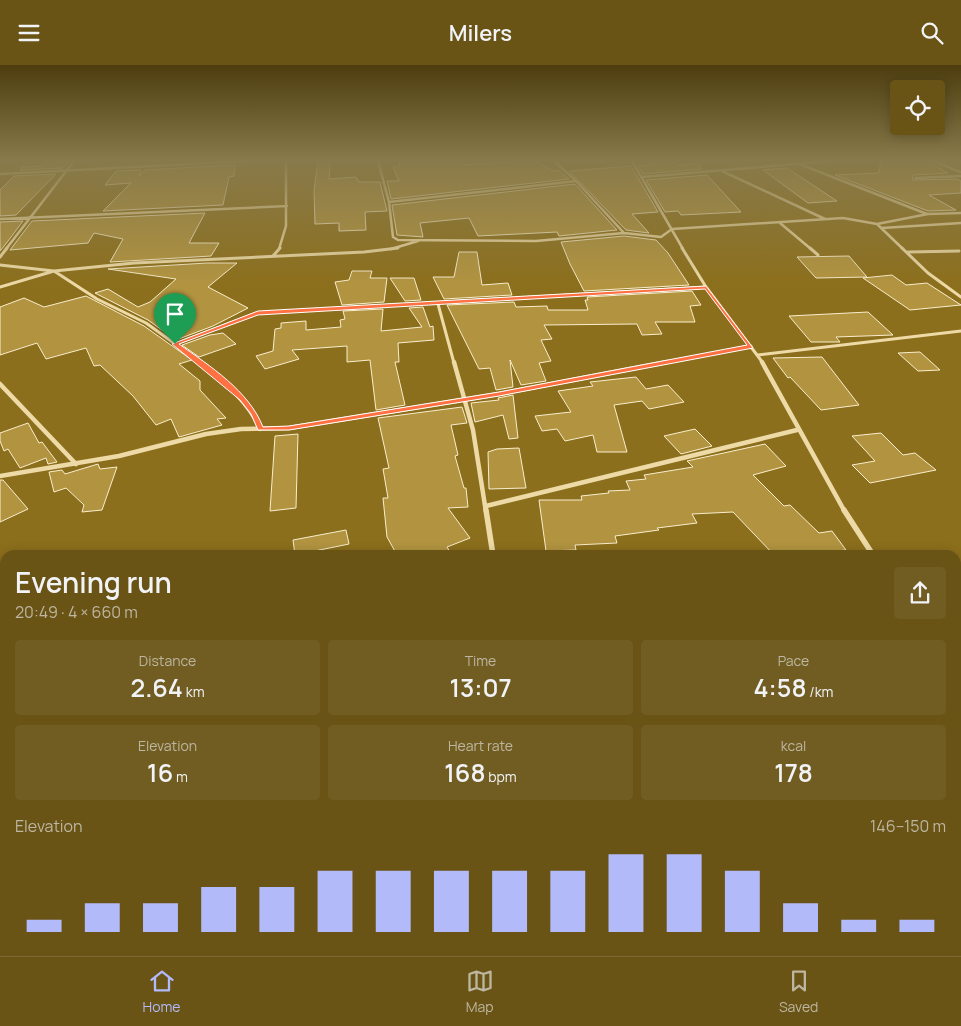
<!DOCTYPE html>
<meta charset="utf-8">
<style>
:root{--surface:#695315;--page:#715d22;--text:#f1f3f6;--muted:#bdb6a0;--line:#7c6934;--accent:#b2bafa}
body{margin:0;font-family:Manrope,sans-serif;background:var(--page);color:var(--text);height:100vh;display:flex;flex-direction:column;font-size:19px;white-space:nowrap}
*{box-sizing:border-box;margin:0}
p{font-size:16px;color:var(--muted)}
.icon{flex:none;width:28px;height:28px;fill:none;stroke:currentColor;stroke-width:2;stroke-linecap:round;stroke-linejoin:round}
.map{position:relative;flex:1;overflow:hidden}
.panel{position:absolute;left:0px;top:485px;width:961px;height:406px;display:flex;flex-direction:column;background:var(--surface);border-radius:15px 15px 0 0;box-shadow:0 2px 12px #0003}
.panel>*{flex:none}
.controls{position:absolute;left:890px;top:15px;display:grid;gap:10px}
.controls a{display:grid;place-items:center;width:55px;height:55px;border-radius:5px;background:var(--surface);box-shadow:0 2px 12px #0003;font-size:25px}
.pin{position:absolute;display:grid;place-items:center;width:42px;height:42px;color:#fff;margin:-51px -21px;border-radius:50% 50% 50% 0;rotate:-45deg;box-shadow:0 0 5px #0007}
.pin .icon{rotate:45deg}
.round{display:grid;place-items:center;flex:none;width:52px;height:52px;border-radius:5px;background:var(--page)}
.head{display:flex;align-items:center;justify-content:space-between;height:85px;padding:0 15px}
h1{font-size:28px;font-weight:600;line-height:38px}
.metrics{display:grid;grid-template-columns:repeat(3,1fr);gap:8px;height:85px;padding:5px 15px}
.metrics div{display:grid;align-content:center;border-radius:5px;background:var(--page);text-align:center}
.metrics b{font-size:25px;font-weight:600}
.metrics small{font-size:14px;font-weight:400}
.metrics p{font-size:14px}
.chart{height:140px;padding:10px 15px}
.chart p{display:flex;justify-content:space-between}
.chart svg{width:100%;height:90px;margin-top:5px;stroke:var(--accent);stroke-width:6}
header{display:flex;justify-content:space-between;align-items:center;height:65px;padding:0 15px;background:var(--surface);font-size:22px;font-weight:600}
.tabs{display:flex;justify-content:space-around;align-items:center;height:70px;border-top:1px solid var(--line);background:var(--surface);font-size:14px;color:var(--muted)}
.tabs a{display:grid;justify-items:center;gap:2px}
.tabs .on{color:var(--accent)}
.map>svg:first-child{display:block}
.building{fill:#b29440;stroke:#f9edcd}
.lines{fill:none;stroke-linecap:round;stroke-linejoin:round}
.minor-far4{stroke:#eddaa7;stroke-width:2.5}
.minor-far3{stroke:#eddaa7;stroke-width:3}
.minor-far2{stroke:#eddaa7;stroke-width:4.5}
.minor-far1{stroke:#eddaa7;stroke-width:5.5}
.minor{stroke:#eddaa7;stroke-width:8}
.route{fill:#ff7043;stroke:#fff;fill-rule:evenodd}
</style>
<header><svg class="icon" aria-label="menu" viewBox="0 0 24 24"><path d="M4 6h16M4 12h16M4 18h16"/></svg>Milers<svg class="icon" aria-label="search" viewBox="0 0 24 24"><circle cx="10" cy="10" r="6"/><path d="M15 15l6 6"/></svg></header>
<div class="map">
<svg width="961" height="891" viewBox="0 0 961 891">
<rect width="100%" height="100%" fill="#8c6f1c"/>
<path class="building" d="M47,96H69L63,103L20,105L22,102L43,101Z
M318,96H330L329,114L356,112L359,117H380L387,146L365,147L366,165L339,166V158L315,159L314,125Z
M398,96H457L459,100L535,96L553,106H560L569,114L391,134L387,116H399L393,102L400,101Z
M670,96L678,100L697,98L702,104L643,109L638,101L651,100L648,98Z
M881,96H927L948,108L914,110L912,112L913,115L957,114L961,116V128L929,130L956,145L928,146L835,110L879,108Z
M235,100L234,111L229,112L223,140L103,146L131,118L105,120L116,106L141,105L139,111L145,105Z
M631,101L658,147L632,149L649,168L626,165L569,106Z
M787,103L837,136L808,138L763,105Z
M56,109L16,150L0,151V125L14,111Z
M707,110L741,147L681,150L678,146L665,147L646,115Z
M575,119L617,165L559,171L557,167L478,171L469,153L420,158L423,172L397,170L392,140Z
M205,148L189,178H219L211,191L110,197L123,174L94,168L88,178L10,185L32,156Z
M23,156L5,180L0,186V157Z
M624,171L656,175L668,188L689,220L584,226L570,199L561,177Z
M459,187H477L482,220L508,218L512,230L444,234L433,212H454Z
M849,191L867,212L816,213L797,192Z
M207,198H237L208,222L248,243L213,261L176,275L148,255L95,228L108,224L138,242L150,237L176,214L108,204Z
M352,206H372L370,213H387L384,237L342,240L335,217L349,215Z
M892,210L906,220L927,218L961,240L910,245L863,213Z
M390,213H414L421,235L405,236Z
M692,226L701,240L690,241L695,257H655L662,269L642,270L637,259L544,260L552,274L541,275L551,296L539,298L546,316L521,320L510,295L513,322L496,325L490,303L479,304L447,240L514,237L516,242L547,241L548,245H588L585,235H588L587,232Z
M86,231L144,261L192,295L179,299L200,316V325L226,353L217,354L222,360L179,372L171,354L156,360L133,331L100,300L94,301L86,283L46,294L37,278L0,290V242L24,233L44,242Z
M423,242L430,262L433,261L434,275L398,278L399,297H395L405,340L376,345L370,295L347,297V281L292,285L299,294L265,304L256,291L273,286L275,264L281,263V258L306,256V265L341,262L340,255L345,254L343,246L383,244L381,266L422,262L409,243Z
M868,247L893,270L836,272L840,277H811L789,251Z
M223,268L236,279L199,292L182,280L210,270Z
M920,287L940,305L918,306L898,288Z
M822,292L859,340L821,345L790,312L788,313L773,293Z
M636,312L646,324L668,320L684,337L649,344L642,336L614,340L627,387H597L593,370L565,376L557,364L542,366L535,351L571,347L558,326L593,321L590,317Z
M513,330L518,373L509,374L503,350L475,357L471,338L499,335L498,333Z
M462,342L467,358L451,360L458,390L455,391L464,423H466L468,442L448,443L470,473L447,482L452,490H397L387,472L383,433H388L383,404L389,403L378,353Z
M28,358L39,378L42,377L57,397L48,399L46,393L20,403L8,384L4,386L0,376V368Z
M695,364L712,381L681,389L664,371Z
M881,368L903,390L915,388L936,405L870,418L852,400L875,396L852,371Z
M298,369L296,443L270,446L275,371Z
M765,379L786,401L753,410L784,441L790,440L819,468L832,466L846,485L815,488L817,490H774L733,447L692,449L697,458L657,463L659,465L615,471L617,478L575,480L576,485L546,486L539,435H582L581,431L609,428L608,426L630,425L626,416L646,414L644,410L693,402L687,396Z
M519,383L526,423L489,424L488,387L497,384Z
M98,399L100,404L117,402L102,445L82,447L84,440L66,423L54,427L49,407L62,405L65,409Z
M0,415H3L28,444L0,457Z
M346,465L349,479L295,490L293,475Z"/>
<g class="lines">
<path class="minor-far4" d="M378,96L389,137L393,172L398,175L536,176L624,168
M554,96L576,116L624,168L661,172L672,164L843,153L877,159L928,149L961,148
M632,96L683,184
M932,96L961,107
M802,100L927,149
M722,106L825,154
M0,109L247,96
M642,112L831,96
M915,113L961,111
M389,137L576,116
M0,154L287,141
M780,158L811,184
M877,159L903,184
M882,163L961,158
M6,184L74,96
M279,184L286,161V96
M391,184L418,176"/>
<path class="minor-far3" d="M682,183L706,222L763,298
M810,183L818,190
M902,183L928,208L961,232
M908,187L959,186
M273,191L280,183
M0,192L7,183
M0,200L54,206L134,198L364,187L398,183
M0,222L54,206L97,234L146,258L202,298
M438,239L454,298
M175,279L257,248L706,222
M758,290L961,266
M660,298L751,281"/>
<path class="minor-far2" d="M200,297C223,317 248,335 260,364
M454,297L473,365L486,447
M762,297L845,447
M0,319L76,399
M0,411L119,391L206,369L241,364L289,363L499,329L667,297
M486,441L797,365"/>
<path class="minor-far1" d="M486,445L493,490
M844,445L873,490
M956,607L961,604
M956,613L961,620
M0,633L2,640"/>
<path class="minor" d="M2,639L5,647
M138,886L141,891
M405,891L414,886"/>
</g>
<linearGradient id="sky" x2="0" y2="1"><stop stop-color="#4d3d0f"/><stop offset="0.43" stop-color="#887a4b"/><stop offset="1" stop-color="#887a4b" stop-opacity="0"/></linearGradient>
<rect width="961" height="221" fill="url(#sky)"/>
<path class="route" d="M706,221L753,283L499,331L289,365H258L251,349L240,335L172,279L258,246ZM705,224L747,280L499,327L289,361L263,362C249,326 210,301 179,279L258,250Z"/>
</svg>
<div class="controls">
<a><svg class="icon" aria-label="locate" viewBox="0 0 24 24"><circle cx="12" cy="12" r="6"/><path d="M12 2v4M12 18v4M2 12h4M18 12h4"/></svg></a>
</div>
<div class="pin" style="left:175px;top:279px;background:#1e9e55"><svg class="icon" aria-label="arrive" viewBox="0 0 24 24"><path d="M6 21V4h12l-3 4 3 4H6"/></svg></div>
<section class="panel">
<div class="head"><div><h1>Evening run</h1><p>20:49 · 4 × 660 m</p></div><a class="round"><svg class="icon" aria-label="share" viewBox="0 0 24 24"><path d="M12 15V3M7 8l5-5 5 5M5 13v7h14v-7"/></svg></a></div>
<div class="metrics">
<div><p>Distance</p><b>2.64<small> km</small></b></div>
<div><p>Time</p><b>13:07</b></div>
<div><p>Pace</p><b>4:58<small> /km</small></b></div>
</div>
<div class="metrics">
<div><p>Elevation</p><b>16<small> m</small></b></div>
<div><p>Heart rate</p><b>168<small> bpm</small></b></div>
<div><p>kcal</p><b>178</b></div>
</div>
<div class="chart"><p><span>Elevation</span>146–150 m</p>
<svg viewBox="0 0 160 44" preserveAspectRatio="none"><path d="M5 44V38M15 44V30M25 44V30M35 44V22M45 44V22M55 44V14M65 44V14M75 44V14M85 44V14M95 44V14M105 44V6M115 44V6M125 44V14M135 44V30M145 44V38M155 44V38"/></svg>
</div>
</section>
</div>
<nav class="tabs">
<a class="on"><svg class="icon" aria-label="home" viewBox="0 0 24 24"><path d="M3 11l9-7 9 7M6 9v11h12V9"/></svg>Home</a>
<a><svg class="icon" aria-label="map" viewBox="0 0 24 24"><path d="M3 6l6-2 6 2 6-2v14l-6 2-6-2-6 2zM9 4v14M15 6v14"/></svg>Map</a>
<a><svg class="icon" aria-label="saved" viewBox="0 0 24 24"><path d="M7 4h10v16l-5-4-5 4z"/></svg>Saved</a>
</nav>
